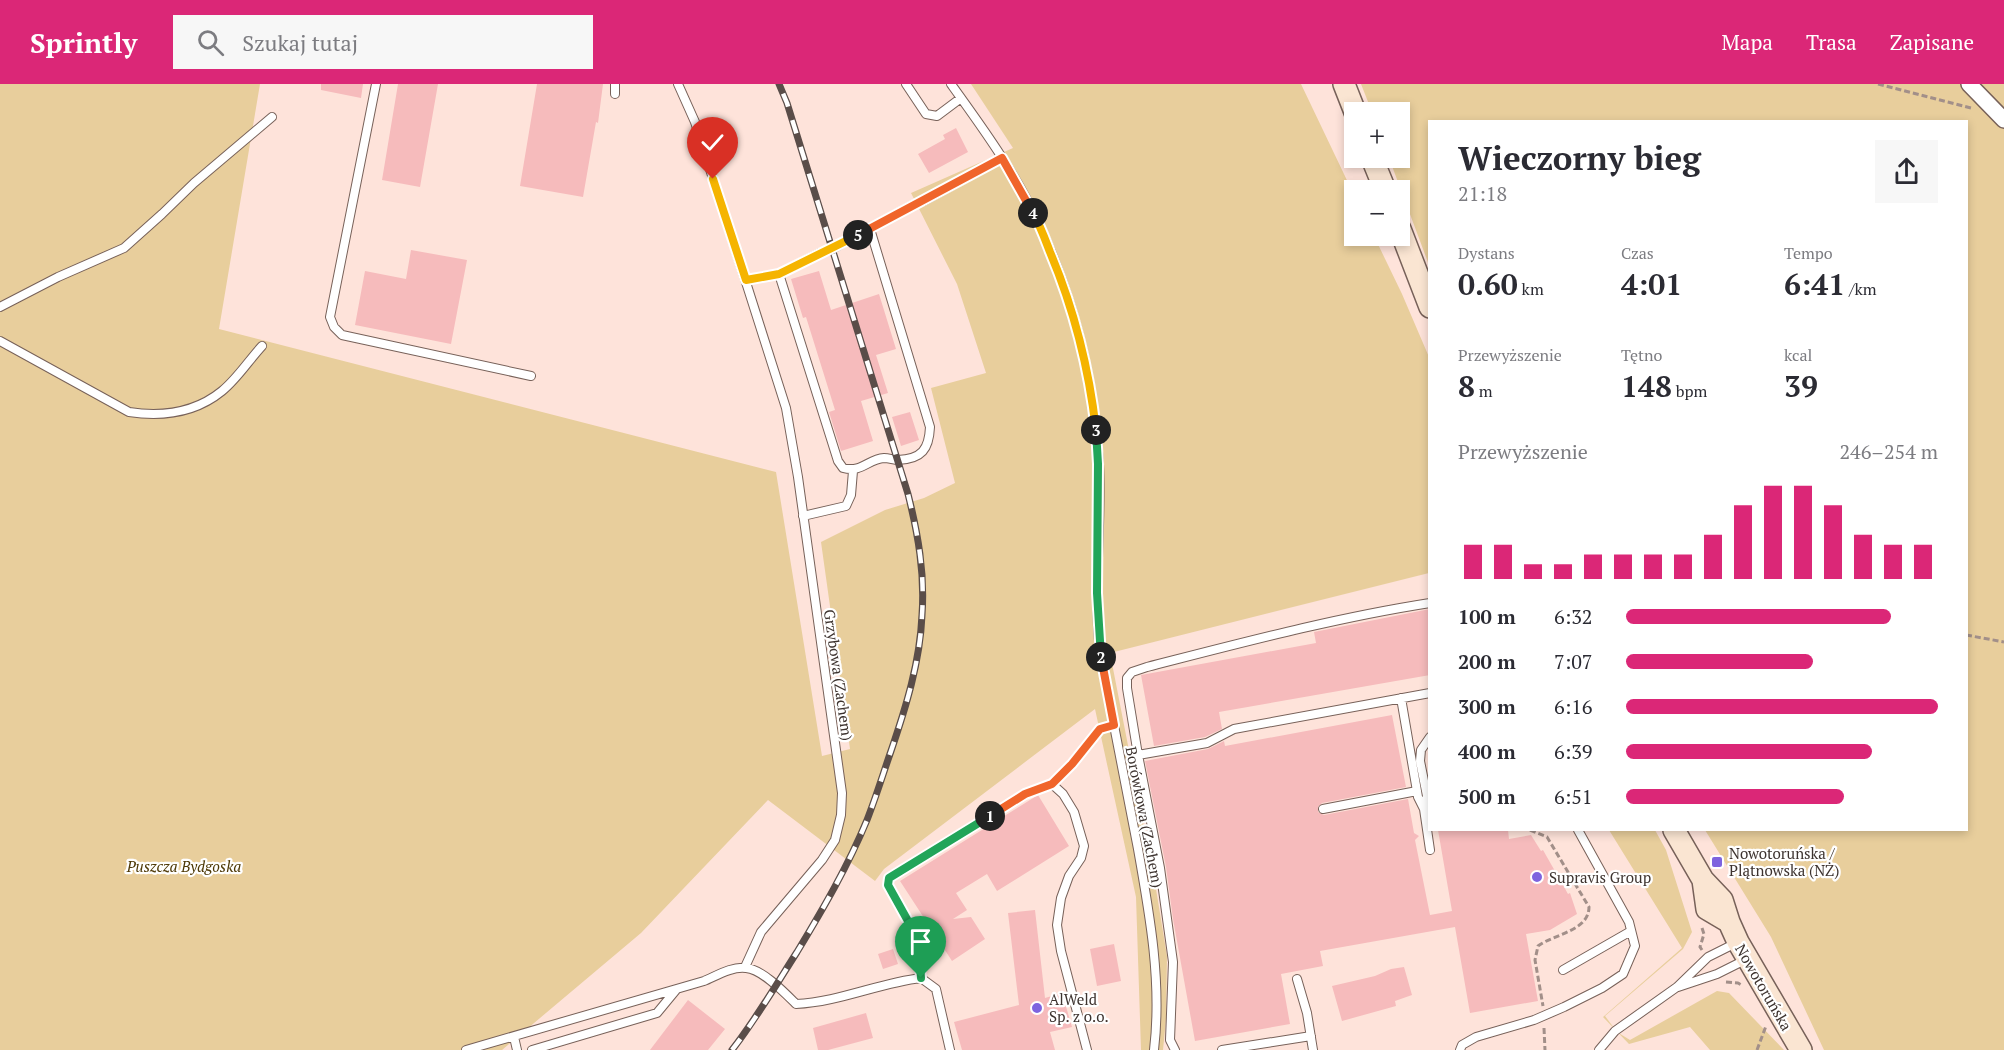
<!DOCTYPE html>
<html lang="pl">
<meta charset="utf-8">
<style>
:root{--surface:#fff;--page:#f7f7f7;--text:#2b2b33;--muted:#7c7c81;--accent:#db2777}
body{margin:0;font-family:"PT Serif",serif;background:var(--page);color:var(--text);height:100vh;display:flex;flex-direction:column;font-size:22px;white-space:nowrap}
*{box-sizing:border-box;margin:0}
p{font-size:20px;color:var(--muted)}
.icon{flex:none;width:33px;height:33px;fill:none;stroke:currentColor;stroke-width:2;stroke-linecap:round;stroke-linejoin:round}
.map{position:relative;flex:1;overflow:hidden}
.panel{position:absolute;left:1428px;top:36px;width:540px;height:711px;display:flex;flex-direction:column;background:var(--surface);border-radius:0px;box-shadow:0 3px 9px #0003}
.panel>*{flex:none}
.buttons{position:absolute;left:1344px;top:18px;display:grid;gap:12px}
.buttons a{display:grid;place-items:center;width:66px;height:66px;border-radius:0px;background:var(--surface);box-shadow:0 3px 9px #0003;font-size:30px}
.pin{position:absolute;display:grid;place-items:center;width:51px;height:51px;color:#fff;margin:-62px -26px;border-radius:50% 50% 50% 0;rotate:-45deg;box-shadow:0 0 6px #0007}
.pin .icon{rotate:45deg}
.km{position:absolute;width:30px;height:30px;margin:-15px;border-radius:50%;background:#222;color:#fff;font-size:16px;line-height:30px;text-align:center}
.round{display:grid;place-items:center;flex:none;width:63px;height:63px;border-radius:0px;background:var(--page)}
.head{display:flex;align-items:center;justify-content:space-between;height:102px;padding:0 30px}
h1{font-size:33px;font-weight:700;line-height:45px}
.stats{display:grid;grid-template-columns:repeat(3,1fr);gap:9px;height:102px;padding:6px 30px}
.stats div{display:grid;align-content:center}
.stats b{font-size:30px;font-weight:700}
.stats small{font-size:16px;font-weight:400}
.stats p{font-size:16px}
.chart{height:168px;padding:12px 30px}
.chart p{display:flex;justify-content:space-between}
.chart svg{width:100%;height:108px;margin-top:6px;stroke:var(--accent);stroke-width:6}
ul{padding:0 30px;list-style:none;font-size:20px}
li{display:grid;grid-template-columns:96px 72px 1fr;align-items:center;height:45px}
li i{height:15px;border-radius:8px;background:var(--accent)}
header{display:flex;align-items:center;gap:36px;box-sizing:border-box;height:84px;padding:0 30px;background:var(--accent);color:#fff}
header strong{font-size:28px}
nav{display:flex;gap:33px;margin-inline-start:auto;font-size:21px}
.search{width:420px;height:54px;background:var(--page);display:flex;align-items:center;gap:15px;box-sizing:border-box;padding:0 21px;border-radius:0px;color:var(--muted);font-size:22px}
.map>svg:first-child{display:block}
.green{fill:#e8ce9c}
.building{fill:#f6bbbc}
.lines{fill:none;stroke-linecap:round;stroke-linejoin:round}
.lane-casing{stroke:#776159;stroke-width:10}
.street-casing{stroke:#776159;stroke-width:18}
.secondary-casing{stroke:#776159;stroke-width:24}
.path{stroke:#a28f89;stroke-width:3;stroke-dasharray:6 3;stroke-linecap:butt}
.lane{stroke:#fff;stroke-width:8}
.street{stroke:#fff;stroke-width:15}
.secondary{stroke:#fae5d2;stroke-width:21}
.rail-casing{stroke:#5a4d49;stroke-width:7}
.rail{stroke:#fff;stroke-width:4.5;stroke-dasharray:14;stroke-linecap:butt}
.split-1-casing{stroke:#fff;stroke-width:12}
.split-2-casing{stroke:#fff;stroke-width:12}
.split-3-casing{stroke:#fff;stroke-width:12}
.split-4-casing{stroke:#fff;stroke-width:12}
.split-5-casing{stroke:#fff;stroke-width:12}
.split-6-casing{stroke:#fff;stroke-width:12}
.split-1{stroke:#22a559;stroke-width:8}
.split-2{stroke:#f0652b;stroke-width:8}
.split-3{stroke:#22a559;stroke-width:8}
.split-4{stroke:#f5b400;stroke-width:8}
.split-5{stroke:#f0652b;stroke-width:8}
.split-6{stroke:#f5b400;stroke-width:8}
.poi-dot{fill:#7e64df;stroke:#fff;stroke-width:2}
.labels{text-anchor:middle;dominant-baseline:central;stroke-width:4.5;stroke-linejoin:round;paint-order:stroke}
.street-label{font-size:15px;fill:#3d332f;stroke:#fff}
.poi-label{font-size:15px;fill:#3d332f;stroke:#fff;text-anchor:start}
.park-label{font-size:15px;font-style:italic;fill:#4d3805;stroke:#fff}
</style>
<header>
<strong>Sprintly</strong>
<div class="search"><svg class="icon" aria-label="search" viewBox="0 0 24 24"><circle cx="10" cy="10" r="6"/><path d="M15 15l6 6"/></svg>Szukaj tutaj</div>
<nav><a>Mapa</a><a>Trasa</a><a>Zapisane</a></nav>
</header>
<div class="map">
<svg width="2004" height="966" viewBox="0 0 2004 966">
<rect width="100%" height="100%" fill="#fee3da"/>
<path class="green" d="M0,0H260L219,245L776,388L822,672L850,665L821,458L885,426L924,414L955,399L931,304L986,289L957,200L911,109L1013,64L971,0H1301L1354,111V152H1374L1402,210L1429,273V489L1110,569L1156,805L1167,872L1166,935L1163,966H1141L1136,813L1095,625L884,785L875,797L768,716L641,849L502,966H0Z
M1361,0H2004V966H1824L1771,853L1705,746H1966V38H1430L1429,181L1389,74H1400V28H1372Z
M1609,746H1655L1666,766L1692,848L1683,865L1605,932L1617,948L1630,956L1717,907L1729,909L1784,966H1710L1690,943L1629,960L1603,933L1682,864Z"/>
<path class="building" d="M321,0H363L361,14L321,6Z
M398,0H438L420,103L382,96Z
M537,0H603L598,39L596,38L583,113L520,102Z
M956,44L968,68L929,89L918,70L945,55L943,51Z
M411,166L467,176L451,260L355,241L365,187L406,195Z
M819,187L831,226L879,210L896,265L876,271L888,309L861,317L873,357L841,367L829,328L835,326L806,233L803,234L791,195Z
M910,328L919,356L901,362L892,333Z
M1430,525V591L1219,628L1222,645L1205,653L1154,662L1141,591L1316,559L1314,548Z
M1392,631L1406,703L1322,719L1318,723V728L1324,731L1408,715L1414,749L1419,752L1415,756L1430,831L1452,827L1438,746H1508L1509,755L1531,751L1541,767L1543,766L1568,810L1570,809L1577,830L1550,846L1526,850L1538,917L1470,929L1455,843L1320,867L1323,882L1281,890L1290,940L1195,957L1173,835L1166,783L1145,677L1208,665L1224,657L1225,662Z
M1038,711L1069,762L997,807L987,790L956,809L967,826L953,835L971,833L985,855L952,877L900,797Z
M1035,826L1045,914L1062,909L1072,943L1050,948L1055,966H962L954,938L1019,921L1008,829Z
M1114,860L1121,897L1097,902L1090,865Z
M893,865L898,880L883,885L878,870Z
M1404,883L1412,911L1395,917L1396,922L1342,937L1332,902L1375,892L1391,885Z
M688,916L725,945L708,966H650Z
M866,929L873,954L828,966H818L813,944Z"/>
<g class="lines">
<defs>
<path id="lane" d="M376,0L330,233L334,243L342,251L531,292
M615,0V10
M678,0L695,38L786,324L798,393L842,709L841,731L835,756L822,776L761,848L745,883
M906,0L926,30L937,32L961,14
M951,0C982,43 1014,87 1037,136C1073,212 1094,296 1099,380C1102,442 1093,505 1100,567C1102,587 1108,607 1111,626C1120,673 1129,719 1138,765C1150,832 1162,899 1154,966
M870,145L930,343C929,365 922,375 898,376C894,376 889,374 884,374C868,375 862,389 843,384L838,377L779,190L820,169L832,165L917,119L923,117L1002,74
M745,196L779,190
M0,223L58,193L124,164L162,130L194,99L272,33
M0,257L129,328C162,333 195,329 222,307C237,295 249,276 262,262
M803,432L846,422L851,411L853,387
M1430,519C1334,534 1241,559 1147,583L1132,588L1127,594V604L1138,671L1207,659L1234,645L1430,609
M1401,614L1418,713L1424,725
M1430,653L1421,666L1420,677L1427,712L1424,725L1430,766
M1138,671L1160,784L1173,878L1170,956L1175,966
M1052,700L1063,710L1074,728L1084,762L1081,774L1069,792L1061,814L1057,841L1061,867L1087,966
M1323,725L1417,707
M1563,886L1631,847
M921,894L918,855L888,801L889,794L1025,710L1052,700L1072,680L1100,645L1114,641
M1297,895L1307,929L1313,966
M1678,903L1717,890L1747,875
M514,953L517,966
M466,966L704,897C716,892 732,882 746,884C762,885 785,909 796,920C839,918 879,899 921,894L936,905L950,966
M532,966L657,929L676,906
M1222,966L1311,952
M1460,966L1462,961L1476,953L1534,936L1564,923L1602,904L1623,890L1635,862L1629,838L1578,746
M1599,966L1615,947L1677,903L1708,873L1736,859"/>
<path id="street" d="M1969,0L2004,36"/>
<path id="secondary" d="M1344,0L1355,28
M1372,74L1385,106
M1400,145L1430,223
M1674,746L1703,796L1722,816L1729,838L1738,858L1801,966
M1703,796L1707,825L1729,838"/>
</defs>
<use href="#lane" class="lane-casing"/>
<use href="#street" class="street-casing"/>
<use href="#secondary" class="secondary-casing"/>
<path class="path" d="M1878,0L1971,24
M1966,551L2004,558
M1530,746L1547,753L1589,823C1589,847 1554,850 1538,862L1535,876L1543,922
M1702,844L1704,850L1700,863L1702,866
M1726,898L1738,899L1743,902
M1544,944L1545,966
M1757,966L1766,942"/>
<use href="#lane" class="lane"/>
<use href="#street" class="street"/>
<use href="#secondary" class="secondary"/>
<defs>
<path id="rail" d="M732,966C756,935 776,901 797,868C823,825 848,782 867,736C876,713 883,690 891,667C906,623 920,578 922,531C925,489 918,450 908,410L787,19L779,0"/>
</defs>
<use href="#rail" class="rail-casing"/>
<use href="#rail" class="rail"/>
</g>
<g class="lines">
<defs>
<path id="split-1" d="M921,894L918,855L888,801L889,794L990,732"/>
<path id="split-2" d="M990,732L1025,710L1052,700L1072,680L1100,645L1114,641L1101,573"/>
<path id="split-3" d="M1096,346L1098,380L1097,509L1101,573"/>
<path id="split-4" d="M1033,129C1040,141 1045,155 1050,168C1074,225 1089,285 1096,346"/>
<path id="split-5" d="M858,151L1002,74L1033,129"/>
<path id="split-6" d="M713,95L746,196L779,190L858,151"/>
</defs>
<use href="#split-1" class="split-1-casing"/>
<use href="#split-2" class="split-2-casing"/>
<use href="#split-3" class="split-3-casing"/>
<use href="#split-4" class="split-4-casing"/>
<use href="#split-5" class="split-5-casing"/>
<use href="#split-6" class="split-6-casing"/>
<use href="#split-1" class="split-1"/>
<use href="#split-2" class="split-2"/>
<use href="#split-3" class="split-3"/>
<use href="#split-4" class="split-4"/>
<use href="#split-5" class="split-5"/>
<use href="#split-6" class="split-6"/>
</g>
<g class="poi-dot">
<rect x="1711" y="772" width="12" height="12" rx="3"/>
<circle cx="1537" cy="793" r="6"/>
<circle cx="1037" cy="924" r="6"/>
</g>
<g class="labels">
<g class="street-label">
<text transform="translate(839 591) rotate(82)">Grzybowa (Zachem)</text>
<text transform="translate(1145 733) rotate(79)">Borówkowa (Zachem)</text>
<text transform="translate(1764 903) rotate(60)">Nowotoruńska</text>
</g>
<g class="poi-label">
<text x="1729" y="769">Nowotoruńska /<tspan x="1729" dy="17">Plątnowska (NŻ)</tspan></text>
<text x="1549" y="793">Supravis Group</text>
<text x="1049" y="915">AlWeld<tspan x="1049" dy="17">Sp. z o.o.</tspan></text>
</g>
<g class="park-label">
<text x="184" y="782">Puszcza Bydgoska</text>
</g>
</g>
</svg>
<div class="buttons">
<a>+</a>
<a>−</a>
</div>
<div class="pin" style="left:921px;top:894px;background:#1e9e55"><svg class="icon" aria-label="arrive" viewBox="0 0 24 24"><path d="M6 21V4h12l-3 4 3 4H6"/></svg></div>
<div class="pin" style="left:713px;top:95px;background:#d93025"><svg class="icon" aria-label="check" viewBox="0 0 24 24"><path d="M5 12l5 5 9-10"/></svg></div>
<b class="km" style="left:990px;top:732px">1</b>
<b class="km" style="left:1101px;top:573px">2</b>
<b class="km" style="left:1096px;top:346px">3</b>
<b class="km" style="left:1033px;top:129px">4</b>
<b class="km" style="left:858px;top:151px">5</b>
<section class="panel">
<div class="head"><div><h1>Wieczorny bieg</h1><p>21:18</p></div><a class="round"><svg class="icon" aria-label="share" viewBox="0 0 24 24"><path d="M12 15V3M7 8l5-5 5 5M5 13v7h14v-7"/></svg></a></div>
<div class="stats">
<div><p>Dystans</p><b>0.60<small> km</small></b></div>
<div><p>Czas</p><b>4:01</b></div>
<div><p>Tempo</p><b>6:41<small> /km</small></b></div>
</div>
<div class="stats">
<div><p>Przewyższenie</p><b>8<small> m</small></b></div>
<div><p>Tętno</p><b>148<small> bpm</small></b></div>
<div><p>kcal</p><b>39</b></div>
</div>
<div class="chart"><p><span>Przewyższenie</span>246–254 m</p>
<svg viewBox="0 0 160 44" preserveAspectRatio="none"><path d="M5 44V30M15 44V30M25 44V38M35 44V38M45 44V34M55 44V34M65 44V34M75 44V34M85 44V26M95 44V14M105 44V6M115 44V6M125 44V14M135 44V26M145 44V30M155 44V30"/></svg>
</div>
<ul>
<li><b>100 m</b>6:32<i style="width:85%"></i></li>
<li><b>200 m</b>7:07<i style="width:60%"></i></li>
<li><b>300 m</b>6:16<i style="width:100%"></i></li>
<li><b>400 m</b>6:39<i style="width:79%"></i></li>
<li><b>500 m</b>6:51<i style="width:70%"></i></li>
</ul>
</section>
</div>
